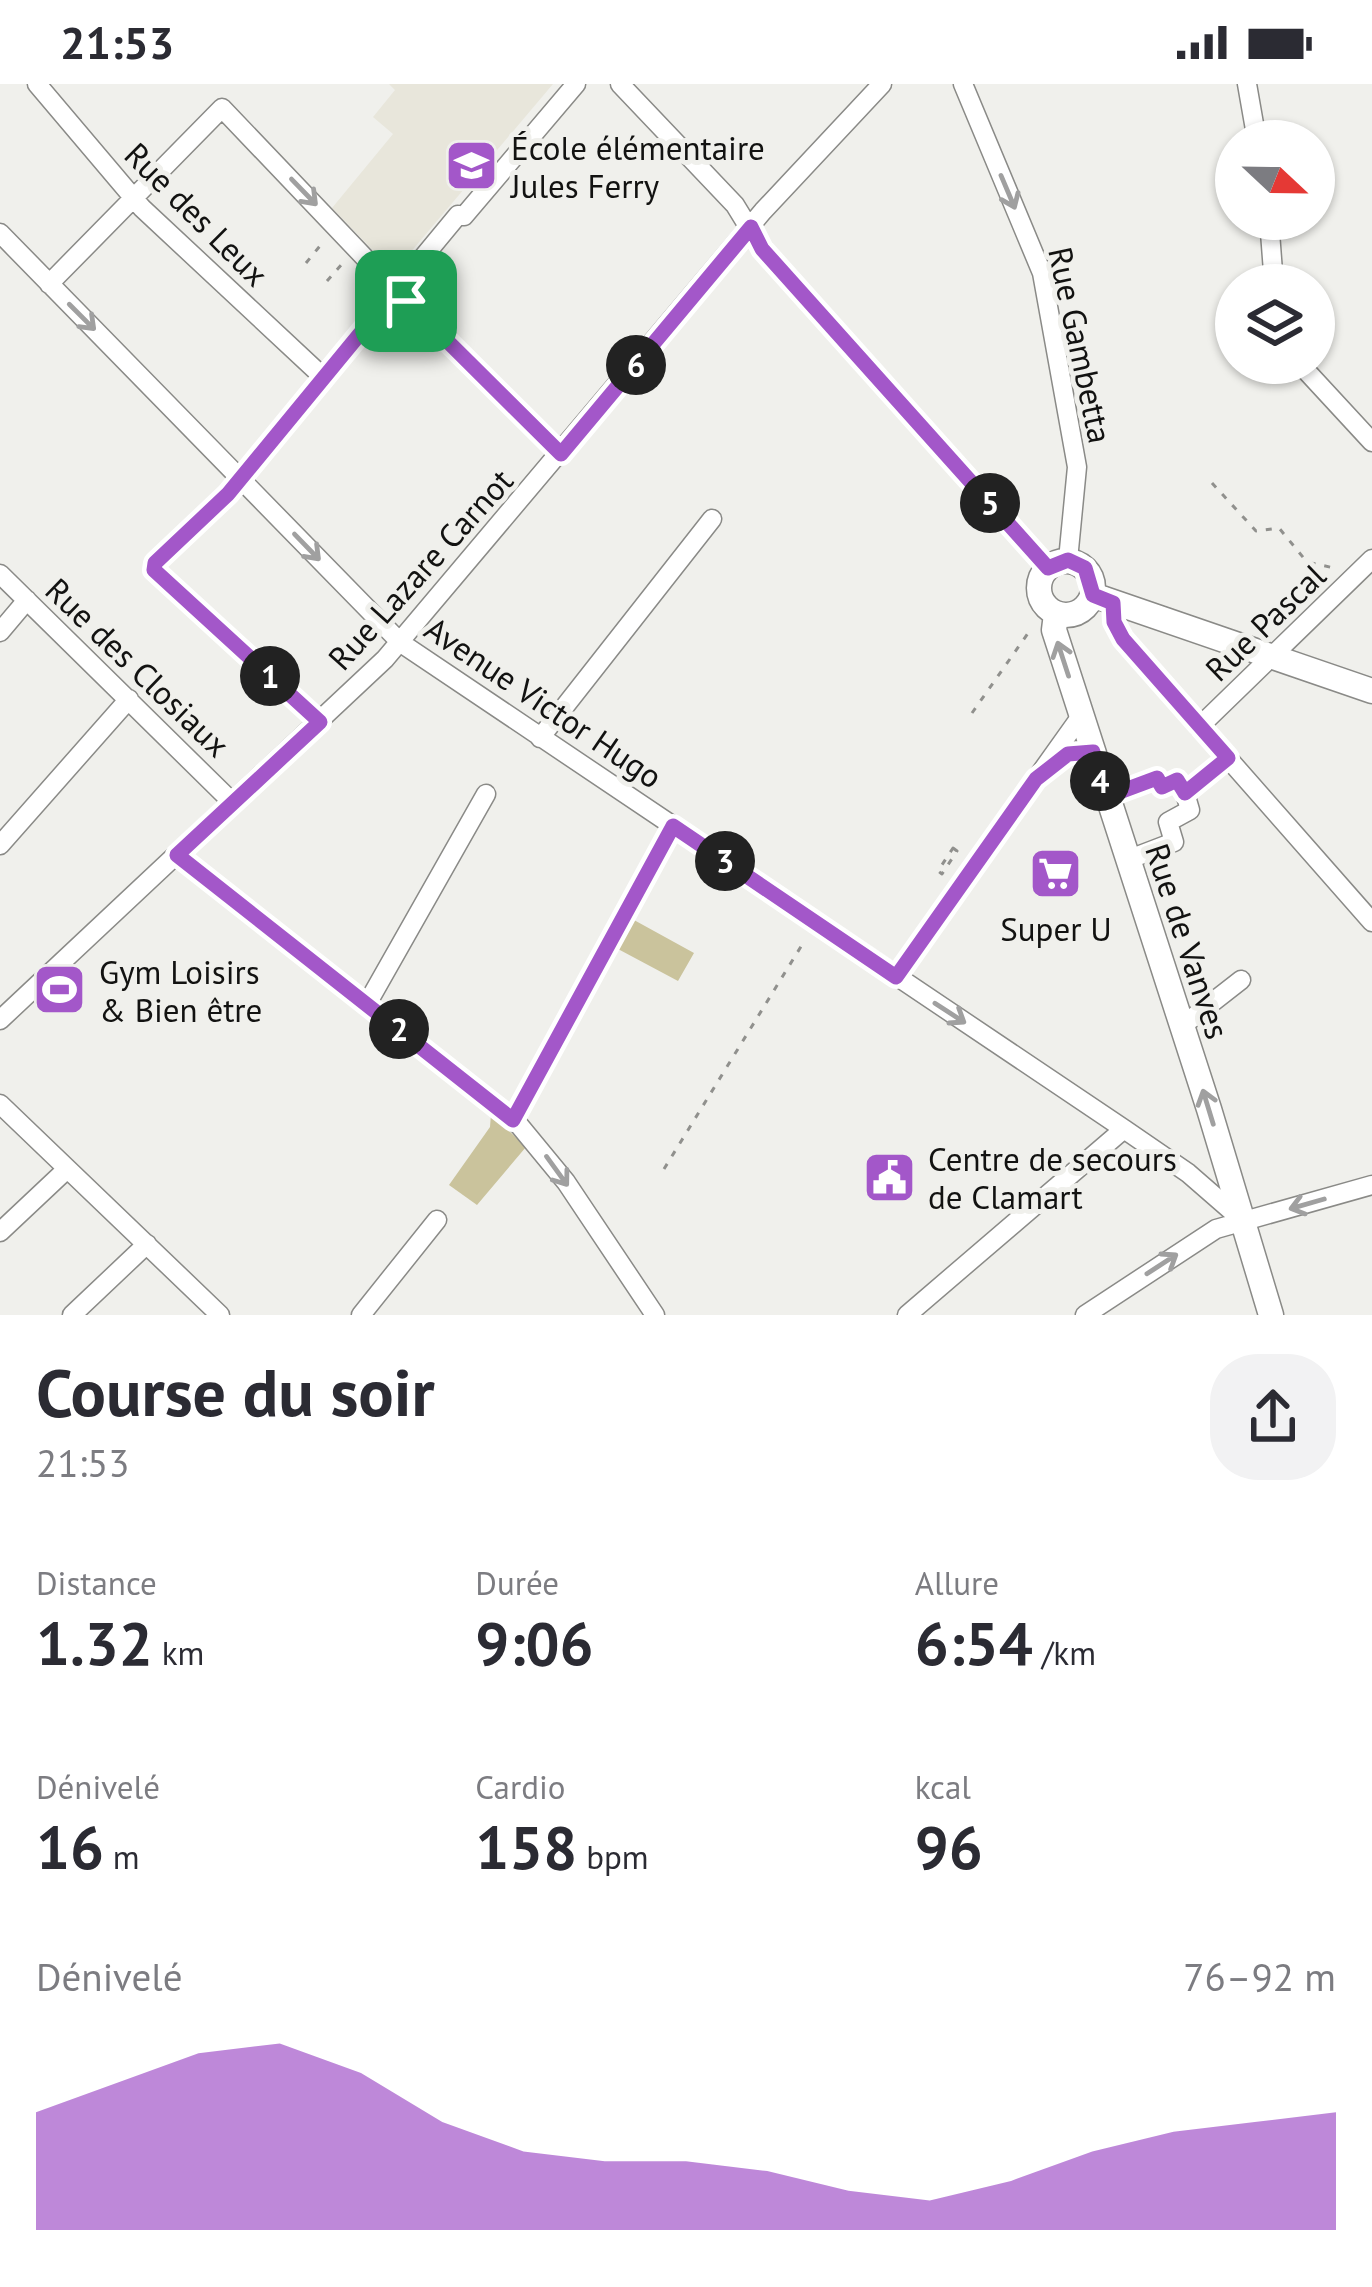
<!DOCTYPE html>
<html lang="fr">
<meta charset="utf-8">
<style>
:root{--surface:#fff;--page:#f2f2f3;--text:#2b2b33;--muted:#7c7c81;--accent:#a357c9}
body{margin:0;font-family:"PT Sans",sans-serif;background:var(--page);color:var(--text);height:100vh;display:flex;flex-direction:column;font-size:45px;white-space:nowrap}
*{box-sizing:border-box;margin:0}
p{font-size:39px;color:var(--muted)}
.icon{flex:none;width:66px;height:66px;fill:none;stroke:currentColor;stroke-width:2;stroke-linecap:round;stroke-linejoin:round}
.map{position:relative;height:1231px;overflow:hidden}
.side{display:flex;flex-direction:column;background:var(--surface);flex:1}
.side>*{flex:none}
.needle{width:78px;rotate:112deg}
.fabs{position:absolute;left:1215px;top:36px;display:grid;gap:24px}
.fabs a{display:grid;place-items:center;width:120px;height:120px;border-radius:50%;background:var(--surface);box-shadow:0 3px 9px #0004;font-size:60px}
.pin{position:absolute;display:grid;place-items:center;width:102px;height:102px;color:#fff;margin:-51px;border-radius:24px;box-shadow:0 6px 18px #0006}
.km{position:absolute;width:60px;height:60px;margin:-30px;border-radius:50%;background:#222;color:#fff;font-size:33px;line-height:60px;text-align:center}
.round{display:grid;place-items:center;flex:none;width:126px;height:126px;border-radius:48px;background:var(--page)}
.headline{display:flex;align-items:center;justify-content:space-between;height:204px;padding:0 36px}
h1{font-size:66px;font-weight:800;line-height:90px}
.figures{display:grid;grid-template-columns:repeat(3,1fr);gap:18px;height:204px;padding:12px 36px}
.figures div{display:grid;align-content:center}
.figures b{font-size:60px;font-weight:800}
.figures small{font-size:33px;font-weight:400}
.figures p{font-size:33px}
.chart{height:336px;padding:24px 36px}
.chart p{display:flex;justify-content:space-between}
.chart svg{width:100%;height:216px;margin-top:12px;fill:var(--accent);opacity:.7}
.status{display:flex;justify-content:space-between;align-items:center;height:84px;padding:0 60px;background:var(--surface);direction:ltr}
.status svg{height:33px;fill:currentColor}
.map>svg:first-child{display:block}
.built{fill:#e8e6db}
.green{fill:#cac39c}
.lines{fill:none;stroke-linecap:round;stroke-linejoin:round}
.minor-casing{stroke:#8a8a87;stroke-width:21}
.major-casing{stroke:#8a8a87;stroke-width:27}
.path{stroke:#90908d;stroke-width:3;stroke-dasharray:6 9;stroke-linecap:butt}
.minor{stroke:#fff;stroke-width:18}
.major{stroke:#fff;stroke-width:24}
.oneway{stroke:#a0a0a0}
.route-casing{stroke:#fff;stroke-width:24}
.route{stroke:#a357c9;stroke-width:15}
.labels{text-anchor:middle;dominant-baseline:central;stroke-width:10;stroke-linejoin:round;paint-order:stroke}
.poi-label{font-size:33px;fill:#121211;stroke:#f0f0ec;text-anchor:start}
.street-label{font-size:33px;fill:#121211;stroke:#f0f0ec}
</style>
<div class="status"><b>21:53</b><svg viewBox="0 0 49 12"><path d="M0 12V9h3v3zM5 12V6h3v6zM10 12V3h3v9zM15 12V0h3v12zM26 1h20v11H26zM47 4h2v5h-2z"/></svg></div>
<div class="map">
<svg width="1372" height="1231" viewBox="0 0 1372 1231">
<rect width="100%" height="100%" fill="#f0f0ec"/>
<path class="built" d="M389,0H553L398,183L390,184L332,124L393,50L373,33L395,6Z"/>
<path class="green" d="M634,836L694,869L678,897L618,865Z
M491,1030L526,1063L477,1121L449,1101L490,1043Z"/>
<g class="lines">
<defs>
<path id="minor" d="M37,0L142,124L323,293
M620,0L735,121L762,165L1048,484
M963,0L1042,189L1077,383L1068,476
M1247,0L1257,57
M1269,135L1274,201
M0,149L401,559L1124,1045L1188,1089L1242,1136
M49,200L222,24L406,217L561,370
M1299,279L1372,358
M0,490L233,719
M1113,519L1114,538L1123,555L1372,838
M0,548L27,516
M320,637L154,486L155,479L228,409L458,131L464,132L576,0
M1199,643L1372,475
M540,654L712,435
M1106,713L1157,694L1162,703L1177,696L1185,709
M0,761L129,615
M177,771L519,1041L566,1098L655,1231
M1127,776L1174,758L1168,738L1190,726L1185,709L1228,674
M895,893L1081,632
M367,920L486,710
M0,936L385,575L763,127L882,0
M1182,942L1241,896
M0,1020L220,1231
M513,1036L673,742
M0,1148L67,1085
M72,1231L147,1160
M361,1231L437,1136
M907,1231L1124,1045
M1085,1231L1216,1145L1372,1101"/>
<path id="major" d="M1039 504a27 27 0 1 1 54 0a27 27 0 1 1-54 0Z
M1093,511L1372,607
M1056,530L1054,546L1209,1025L1271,1231"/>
</defs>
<use href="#minor" class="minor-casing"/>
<use href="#major" class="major-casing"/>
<path class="path" d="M306,179L324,157
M327,197L342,180
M1212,399L1256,447L1279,444L1307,478L1334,484
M972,629L1031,545
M953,764L957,767L942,790L938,787Z
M664,1085L805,856"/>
<use href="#minor" class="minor"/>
<use href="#major" class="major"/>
</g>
<defs><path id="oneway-shaft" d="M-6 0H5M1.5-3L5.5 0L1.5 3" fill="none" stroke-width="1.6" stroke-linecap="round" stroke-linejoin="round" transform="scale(3)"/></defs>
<g class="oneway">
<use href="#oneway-shaft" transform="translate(304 108) rotate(46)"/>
<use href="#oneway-shaft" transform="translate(1008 108) rotate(67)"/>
<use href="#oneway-shaft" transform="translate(82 233) rotate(45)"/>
<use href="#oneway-shaft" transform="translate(307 463) rotate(46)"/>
<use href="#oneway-shaft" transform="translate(1063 575) rotate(-108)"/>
<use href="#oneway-shaft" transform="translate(950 929) rotate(33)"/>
<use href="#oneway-shaft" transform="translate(1208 1023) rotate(-107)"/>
<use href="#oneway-shaft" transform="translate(557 1087) rotate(54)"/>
<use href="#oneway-shaft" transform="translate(1307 1120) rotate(164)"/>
<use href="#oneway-shaft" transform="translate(1162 1180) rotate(-33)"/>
</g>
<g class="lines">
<defs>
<path id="route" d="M751,143L762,165L1048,484L1068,476L1085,484L1093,511L1113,519L1114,538L1123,555L1228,674L1185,709L1177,696L1162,703L1157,694L1106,713L1093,668L1068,670L1036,695L896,893L673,742L513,1036L177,771L320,638L154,486L155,479L228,410L396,206L561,370Z"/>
</defs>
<use href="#route" class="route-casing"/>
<use href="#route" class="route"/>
</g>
<defs>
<symbol id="school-square" viewBox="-11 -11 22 22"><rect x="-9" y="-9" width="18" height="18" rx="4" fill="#a357c9" stroke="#f0f0ec"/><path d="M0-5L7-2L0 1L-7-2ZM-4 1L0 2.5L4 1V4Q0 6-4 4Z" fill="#fff"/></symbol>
<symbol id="supermarket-square" viewBox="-11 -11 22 22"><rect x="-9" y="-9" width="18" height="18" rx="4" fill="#a357c9" stroke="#f0f0ec"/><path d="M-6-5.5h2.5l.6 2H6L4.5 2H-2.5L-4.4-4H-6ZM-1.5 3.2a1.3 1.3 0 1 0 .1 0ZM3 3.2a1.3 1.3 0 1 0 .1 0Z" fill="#fff"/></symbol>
<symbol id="stadium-square" viewBox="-11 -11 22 22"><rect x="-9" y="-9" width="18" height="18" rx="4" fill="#a357c9" stroke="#f0f0ec"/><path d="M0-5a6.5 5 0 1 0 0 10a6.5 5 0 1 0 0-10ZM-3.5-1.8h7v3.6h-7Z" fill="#fff"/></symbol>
<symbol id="civic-square" viewBox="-11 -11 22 22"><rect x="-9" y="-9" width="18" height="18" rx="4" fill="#a357c9" stroke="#f0f0ec"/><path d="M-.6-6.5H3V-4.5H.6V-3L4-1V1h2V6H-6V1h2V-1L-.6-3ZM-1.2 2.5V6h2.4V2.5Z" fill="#fff"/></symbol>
</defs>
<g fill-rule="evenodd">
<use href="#school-square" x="442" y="52" width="59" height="59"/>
<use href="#supermarket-square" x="1026" y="760" width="59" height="59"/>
<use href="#stadium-square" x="30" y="876" width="59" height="59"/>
<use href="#civic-square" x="860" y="1064" width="59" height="59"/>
</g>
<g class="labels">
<g class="poi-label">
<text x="511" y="63">École élémentaire<tspan x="511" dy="38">Jules Ferry</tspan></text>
<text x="1056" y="844" text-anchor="middle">Super U</text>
<text x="99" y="887">Gym Loisirs<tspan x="99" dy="38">&amp; Bien être</tspan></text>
<text x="928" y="1074">Centre de secours<tspan x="928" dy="38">de Clamart</tspan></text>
</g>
<g class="street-label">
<text transform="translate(197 130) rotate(45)">Rue des Leux</text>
<text transform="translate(1081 261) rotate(78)">Rue Gambetta</text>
<text transform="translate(420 485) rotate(-48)">Rue Lazare Carnot</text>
<text transform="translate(1265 538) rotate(-44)">Rue Pascal</text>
<text transform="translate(138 583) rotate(44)">Rue des Closiaux</text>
<text transform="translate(544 618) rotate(34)">Avenue Victor Hugo</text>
<text transform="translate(1188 857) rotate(72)">Rue de Vanves</text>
</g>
</g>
</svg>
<div class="fabs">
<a><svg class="needle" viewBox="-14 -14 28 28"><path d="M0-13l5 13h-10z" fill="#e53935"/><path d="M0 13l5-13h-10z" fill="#7c7c81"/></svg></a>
<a><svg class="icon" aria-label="layers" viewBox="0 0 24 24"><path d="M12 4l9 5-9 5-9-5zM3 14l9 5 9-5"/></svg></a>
</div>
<div class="pin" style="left:406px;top:217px;background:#1e9e55"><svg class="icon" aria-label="arrive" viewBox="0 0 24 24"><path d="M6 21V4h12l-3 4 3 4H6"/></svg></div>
<b class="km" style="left:270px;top:592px">1</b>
<b class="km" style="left:399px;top:945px">2</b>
<b class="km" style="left:725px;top:777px">3</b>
<b class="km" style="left:1100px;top:697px">4</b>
<b class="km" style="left:990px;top:419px">5</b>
<b class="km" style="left:636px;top:281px">6</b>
</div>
<section class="side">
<div class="headline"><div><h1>Course du soir</h1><p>21:53</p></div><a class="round"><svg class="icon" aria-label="share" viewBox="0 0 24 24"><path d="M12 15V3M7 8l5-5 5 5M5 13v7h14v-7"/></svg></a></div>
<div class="figures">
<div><p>Distance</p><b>1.32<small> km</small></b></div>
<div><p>Durée</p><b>9:06</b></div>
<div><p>Allure</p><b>6:54<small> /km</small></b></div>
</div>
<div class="figures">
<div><p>Dénivelé</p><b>16<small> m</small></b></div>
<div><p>Cardio</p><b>158<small> bpm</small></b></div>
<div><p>kcal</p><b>96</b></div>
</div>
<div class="chart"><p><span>Dénivelé</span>76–92 m</p>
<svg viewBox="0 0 160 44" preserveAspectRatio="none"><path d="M0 44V20L10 14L20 8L30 6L40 12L50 22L60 28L70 30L80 30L90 32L100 36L110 38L120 34L130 28L140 24L150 22L160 20V44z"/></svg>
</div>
</section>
